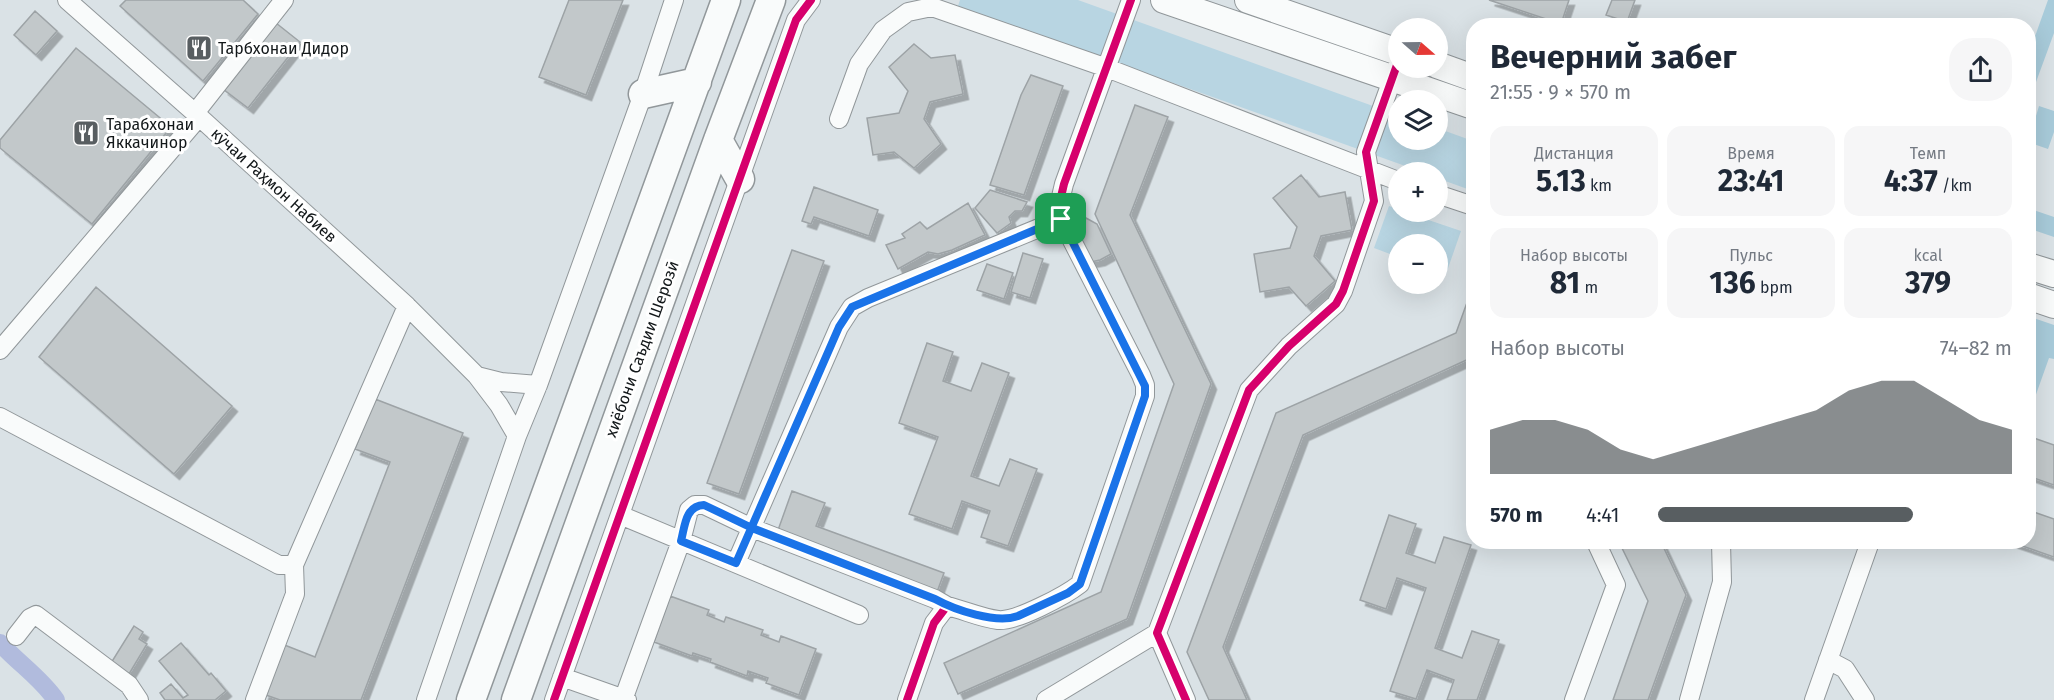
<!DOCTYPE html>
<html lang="ru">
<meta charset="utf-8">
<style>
:root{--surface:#fff;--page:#f6f6f7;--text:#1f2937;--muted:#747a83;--accent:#585e61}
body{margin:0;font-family:"Fira Sans",sans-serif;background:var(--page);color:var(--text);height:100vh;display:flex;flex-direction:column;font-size:22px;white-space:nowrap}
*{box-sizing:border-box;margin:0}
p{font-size:20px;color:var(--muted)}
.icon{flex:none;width:33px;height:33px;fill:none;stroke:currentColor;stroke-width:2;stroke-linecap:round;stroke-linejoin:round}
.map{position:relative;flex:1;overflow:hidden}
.panel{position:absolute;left:1466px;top:18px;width:570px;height:531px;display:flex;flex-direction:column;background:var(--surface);border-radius:24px;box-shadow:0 6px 24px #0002}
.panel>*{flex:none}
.needle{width:39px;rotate:110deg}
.fabs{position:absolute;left:1388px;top:18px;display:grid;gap:12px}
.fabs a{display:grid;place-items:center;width:60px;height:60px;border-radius:50%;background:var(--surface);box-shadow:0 6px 24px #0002;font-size:30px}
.pin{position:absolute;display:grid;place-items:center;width:51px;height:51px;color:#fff;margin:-26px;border-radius:12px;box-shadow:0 3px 9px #0006}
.round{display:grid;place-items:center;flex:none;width:63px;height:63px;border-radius:24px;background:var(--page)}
.overview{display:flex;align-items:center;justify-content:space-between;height:102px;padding:0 24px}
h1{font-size:33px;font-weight:700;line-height:45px}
.figures{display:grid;grid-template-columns:repeat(3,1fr);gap:9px;height:102px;padding:6px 24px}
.figures div{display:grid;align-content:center;border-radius:15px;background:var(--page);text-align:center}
.figures b{font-size:30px;font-weight:700}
.figures small{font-size:16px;font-weight:400}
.figures p{font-size:16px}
.chart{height:168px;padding:12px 24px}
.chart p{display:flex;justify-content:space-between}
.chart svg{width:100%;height:108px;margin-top:6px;fill:var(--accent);opacity:.7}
ul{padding:0 24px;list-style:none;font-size:20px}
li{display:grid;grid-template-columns:96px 72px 1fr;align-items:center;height:45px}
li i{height:15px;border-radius:8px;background:var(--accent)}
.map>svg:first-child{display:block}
.green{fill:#b8d5e2}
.forest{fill:#a8cbda}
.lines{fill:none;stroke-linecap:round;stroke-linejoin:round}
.canal{stroke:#b1bbdd;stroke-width:18}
.building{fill:#c2c8ca;stroke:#9da3a6;stroke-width:1.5;filter:url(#shadow)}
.minor-casing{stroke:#91979a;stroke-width:20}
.secondary-casing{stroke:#91979a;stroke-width:28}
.primary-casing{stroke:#91979a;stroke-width:31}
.minor{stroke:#f9fbfb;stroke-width:18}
.secondary{stroke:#f9fbfb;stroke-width:26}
.primary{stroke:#f9fbfb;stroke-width:28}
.cycleway-casing{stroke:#fff;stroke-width:11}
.cycleway{stroke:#d6006c;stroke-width:8}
.route-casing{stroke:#fff;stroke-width:12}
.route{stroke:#1a73e8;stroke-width:8}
.labels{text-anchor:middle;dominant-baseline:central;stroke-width:6;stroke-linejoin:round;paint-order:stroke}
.poi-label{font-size:16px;fill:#121719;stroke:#fff;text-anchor:start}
.street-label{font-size:16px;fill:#121719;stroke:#fff}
</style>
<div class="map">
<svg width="2054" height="700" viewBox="0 0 2054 700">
<defs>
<filter id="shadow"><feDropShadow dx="5.5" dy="5.5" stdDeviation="0" flood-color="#0004"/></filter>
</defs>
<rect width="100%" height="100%" fill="#dae2e6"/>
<path class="green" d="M960,0H1078L1398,115V140H1437V128L1473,141V191L1437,178V172H1422L958,6Z
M1389,206L1398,209V212H1405L1461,231L1446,274L1437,271V244H1398V257L1374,248Z"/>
<path class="forest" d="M2048,0H2054V33L2032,93L2028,92V56Z
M2039,106L2054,111V132L2048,149L2028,142Z
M2028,208L2054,217V237L2028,228Z
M2028,316L2054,325V359L2049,358L2028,417Z"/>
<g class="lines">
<path class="canal" d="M0,643C18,663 41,678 56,700"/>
</g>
<path class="building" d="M126,0H243L258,14L203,81L120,6Z
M569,0H623L586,95L539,77Z
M1489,0H1569L1561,24Z
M1612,0H1635L1627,22L1606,15Z
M35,11L57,31L36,55L14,35Z
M276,23L300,42L248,108L223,89Z
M914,44L931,58L955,55L963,94L930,102L924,119L941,144L914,168L894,152L873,155L867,118L899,113L908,91L889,67Z
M76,48L171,127L92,224L0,148V140Z
M1031,75L1063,86L1024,195L990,185L1021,95Z
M1135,105L1168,117L1130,215L1211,384L1127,619L958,694L944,663L1101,592L1174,384L1095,214Z
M1301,175L1319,197L1345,192L1352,230L1321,236L1314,256L1335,281L1306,306L1289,287L1260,292L1254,254L1290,248L1297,227L1273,198Z
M814,187L878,210L869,236L814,217L811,224L802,221Z
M990,190L1027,202L1022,211H1015L1009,217L1011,223L997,233L975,208Z
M968,203L985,235L952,250L938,254L928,252L898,269L886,245L905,238L902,234L920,222L927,229Z
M1086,218L1097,224L1111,254L1100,260L1086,263L1076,240Z
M792,250L824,261L739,494L707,483Z
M1023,253L1043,259L1030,298L1011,292Z
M987,264L1013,273L1004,299L977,290Z
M1473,286V357L1303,435L1223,647L1247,700H1209L1187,652L1276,413L1456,333Z
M96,287L232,406L174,474L39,357Z
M927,343L953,352L943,381L971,391L982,363L1009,373L971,476L999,486L1010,459L1037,469L1008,546L981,537L990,511L962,501L952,529L909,514L938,437L899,423Z
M375,399L463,433L361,700H280L263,694L282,644L315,657L390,462L355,449Z
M2028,436L2054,445V485L2028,476Z
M792,491L825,503L816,526L944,573L937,592L777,533Z
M2028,510L2054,519V557L2011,542H2028Z
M1389,515L1416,524L1406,553L1435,563L1444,537L1471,545L1435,648L1462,658L1472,631L1499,640L1477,700H1447L1454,680L1427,670L1416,699L1390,691L1426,588L1397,578L1386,609L1360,600Z
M1619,542H1661L1686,595L1648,700H1613L1648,601Z
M670,596L709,610L707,615L724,622L726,617L763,630L761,635L779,642L781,636L816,649L799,695L766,683L768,678L748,671L747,676L710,662L711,659L693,653L692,656L654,642Z
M134,626L143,632L139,639L147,644L129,674L111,663Z
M181,643L209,675L211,673L226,691L215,700H165L160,693L171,684L183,698L188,695L159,661Z"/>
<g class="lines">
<defs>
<path id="minor" d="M67,0L195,113L407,306L477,376L499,405L517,436
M195,113L284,0
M839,119L859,64L883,30L908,12L932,7L1107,68L1398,181
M1437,194L1473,206
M0,350L199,117
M477,376L501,382L538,385
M0,417L279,565H294L407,306
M620,515L859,615
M736,563L839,327L852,307L868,298L1061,219
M16,636L30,618L36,615L129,685L139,700
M1828,660L1845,669L1865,700
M562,677L627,700
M255,700L295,594L294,565
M426,700L517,436L538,385L643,94L674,0
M554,700L796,20L811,0
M623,700L681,541L689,510L695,505H704L752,528L935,599L947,606
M907,700L934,623L947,606C964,610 981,618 998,620C1016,622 1066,595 1080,584L1145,396V385L1141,375L1061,219L1060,201L1064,184L1131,0
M1046,700L1157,633
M1186,700L1157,633L1249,390L1289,346L1336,304L1343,291L1374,201L1366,152L1396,69
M1574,700L1616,585L1596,542
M1689,700L1722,582L1721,542
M1814,700L1870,542"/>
<path id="secondary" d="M1164,0L1473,106
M1248,0L1398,52
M1437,65L1473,78
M2028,266L2054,274
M2028,296L2054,305"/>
<path id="primary" d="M643,94L697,82
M718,140L740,179
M471,700L726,0
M516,700L718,140L771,0"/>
</defs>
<use href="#minor" class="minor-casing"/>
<use href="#secondary" class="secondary-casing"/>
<use href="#primary" class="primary-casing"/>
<use href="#minor" class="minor"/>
<use href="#secondary" class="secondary"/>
<use href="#primary" class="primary"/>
<defs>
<path id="cycleway" d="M554,700L796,20L811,0
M907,700L934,623L947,606C964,610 981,618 998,620C1016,622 1066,595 1080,584L1145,396V385L1141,375L1061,219L1060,201L1064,184L1131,0
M1186,700L1157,633L1249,390L1289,346L1336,304L1343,291L1374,201L1366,152L1398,62"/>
</defs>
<use href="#cycleway" class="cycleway-casing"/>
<use href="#cycleway" class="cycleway"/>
</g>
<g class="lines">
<defs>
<path id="route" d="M1061,219L852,307L839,327L736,563L681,541C685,526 685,506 704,505L752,528L935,599C955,610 996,624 1018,616L1068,593L1080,584L1145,396V386L1061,219"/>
</defs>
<use href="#route" class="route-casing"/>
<use href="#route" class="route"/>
</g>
<defs>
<symbol id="restaurant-square" viewBox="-11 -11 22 22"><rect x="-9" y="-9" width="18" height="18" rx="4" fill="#585e61" stroke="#fff"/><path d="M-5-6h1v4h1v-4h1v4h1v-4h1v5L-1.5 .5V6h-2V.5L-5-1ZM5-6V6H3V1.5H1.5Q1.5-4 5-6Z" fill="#fff"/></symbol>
</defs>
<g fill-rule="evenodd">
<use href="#restaurant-square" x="184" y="33" width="30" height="30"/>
<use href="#restaurant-square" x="71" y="118" width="30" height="30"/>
</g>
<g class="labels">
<g class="poi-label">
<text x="218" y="48">Тарбхонаи Дидор</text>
<text x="106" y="124">Тарабхонаи<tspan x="106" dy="18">Яккачинор</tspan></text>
</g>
<g class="street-label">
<text transform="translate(274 185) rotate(42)">кӯчаи Раҳмон Набиев</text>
<text transform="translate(642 349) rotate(-70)">хиёбони Саъдии Шерозӣ</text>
</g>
</g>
</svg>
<div class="fabs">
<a><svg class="needle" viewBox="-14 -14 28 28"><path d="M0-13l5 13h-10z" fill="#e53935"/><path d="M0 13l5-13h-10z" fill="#747a83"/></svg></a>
<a><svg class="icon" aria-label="layers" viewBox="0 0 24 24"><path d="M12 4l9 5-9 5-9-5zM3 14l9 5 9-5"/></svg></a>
<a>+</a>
<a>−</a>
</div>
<div class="pin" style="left:1061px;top:219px;background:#1e9e55"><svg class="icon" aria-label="arrive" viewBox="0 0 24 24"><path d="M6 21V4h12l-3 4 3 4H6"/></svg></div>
<section class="panel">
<div class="overview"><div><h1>Вечерний забег</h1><p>21:55 · 9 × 570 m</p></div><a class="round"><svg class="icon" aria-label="share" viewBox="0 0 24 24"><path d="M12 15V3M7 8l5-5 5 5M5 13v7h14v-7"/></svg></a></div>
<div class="figures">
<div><p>Дистанция</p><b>5.13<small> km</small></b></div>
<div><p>Время</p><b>23:41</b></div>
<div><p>Темп</p><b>4:37<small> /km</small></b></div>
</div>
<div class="figures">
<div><p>Набор высоты</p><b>81<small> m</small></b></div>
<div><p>Пульс</p><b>136<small> bpm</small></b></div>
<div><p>kcal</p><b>379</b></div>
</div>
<div class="chart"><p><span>Набор высоты</span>74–82 m</p>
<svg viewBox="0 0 160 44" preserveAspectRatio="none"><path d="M0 44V26L10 22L20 22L30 26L40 34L50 38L60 34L70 30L80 26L90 22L100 18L110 10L120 6L130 6L140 14L150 22L160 26V44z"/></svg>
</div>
<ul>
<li><b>570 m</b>4:41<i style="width:72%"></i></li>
</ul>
</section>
</div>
